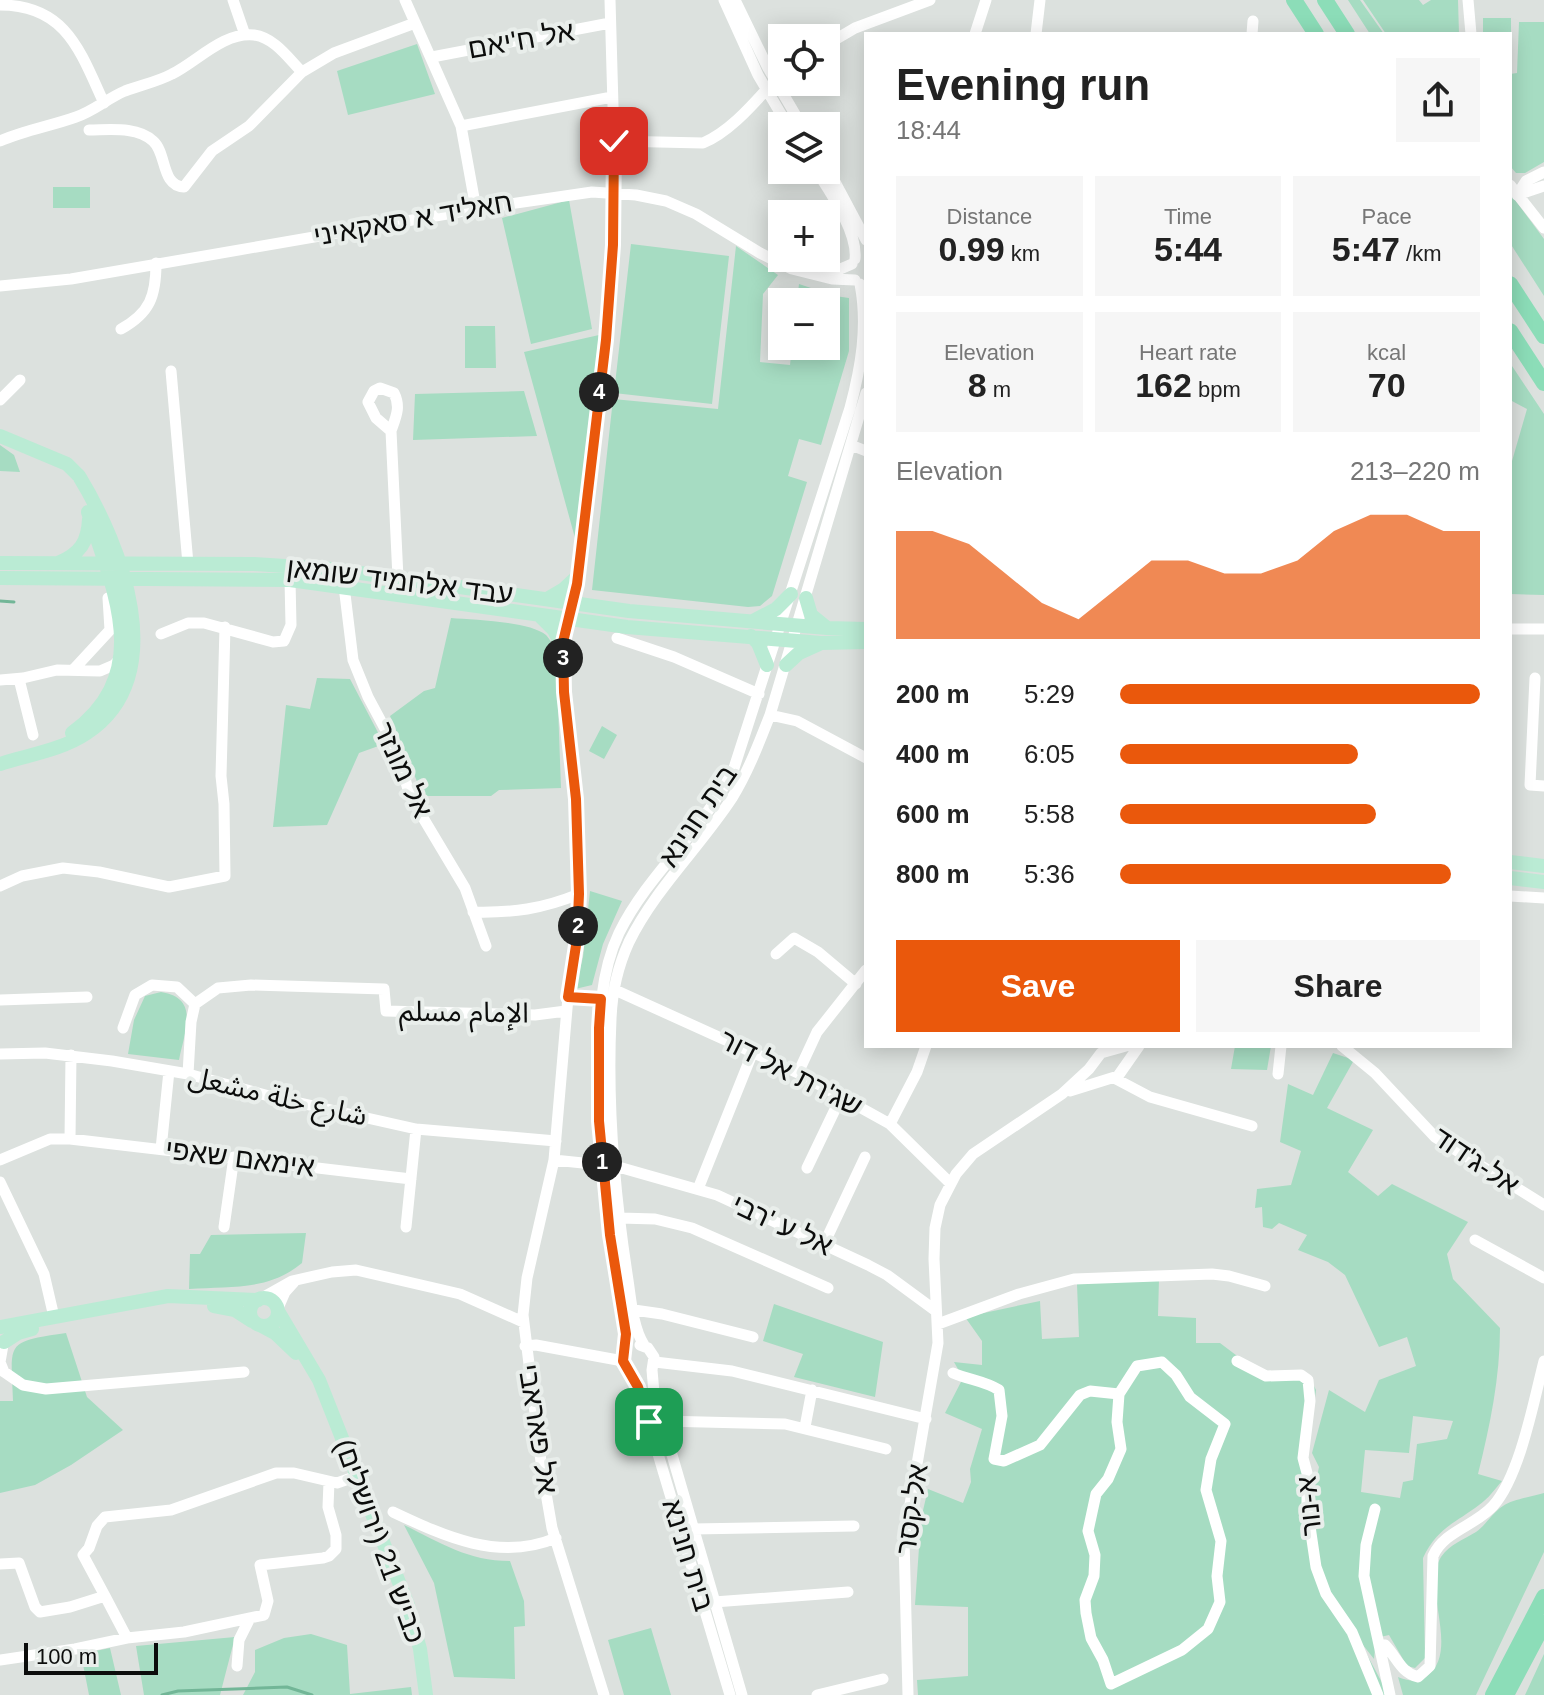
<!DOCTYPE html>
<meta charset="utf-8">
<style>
:root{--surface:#fff;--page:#f6f6f6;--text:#222;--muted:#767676;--accent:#ea580c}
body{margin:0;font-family:Arial,"Noto Sans Arabic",Heebo,sans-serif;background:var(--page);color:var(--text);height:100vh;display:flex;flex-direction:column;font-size:30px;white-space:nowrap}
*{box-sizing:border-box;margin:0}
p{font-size:26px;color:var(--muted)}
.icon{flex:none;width:44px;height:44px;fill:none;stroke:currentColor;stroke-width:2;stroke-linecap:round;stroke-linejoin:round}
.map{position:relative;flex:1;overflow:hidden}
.sheet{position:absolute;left:864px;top:32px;width:648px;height:1016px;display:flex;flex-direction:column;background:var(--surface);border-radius:0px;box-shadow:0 4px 20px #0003}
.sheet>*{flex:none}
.tools{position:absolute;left:768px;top:24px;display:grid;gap:16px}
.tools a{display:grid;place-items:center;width:72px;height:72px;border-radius:0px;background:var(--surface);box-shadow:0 4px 20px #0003;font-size:40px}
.scale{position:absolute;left:24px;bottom:20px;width:134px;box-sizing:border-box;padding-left:8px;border:4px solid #0c0d0c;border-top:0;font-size:22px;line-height:28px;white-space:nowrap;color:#0c0d0c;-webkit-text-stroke:6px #e9eeeb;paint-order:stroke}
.pin{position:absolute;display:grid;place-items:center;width:68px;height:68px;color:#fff;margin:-34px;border-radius:16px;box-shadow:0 4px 12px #0006}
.km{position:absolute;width:40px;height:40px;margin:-20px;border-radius:50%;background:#222;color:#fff;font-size:22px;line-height:40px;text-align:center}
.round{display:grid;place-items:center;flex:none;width:84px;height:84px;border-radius:0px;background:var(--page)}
.overview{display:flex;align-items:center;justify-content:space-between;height:136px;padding:0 32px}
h1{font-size:44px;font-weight:700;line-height:60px}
.figures{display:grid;grid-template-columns:repeat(3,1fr);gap:12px;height:136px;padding:8px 32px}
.figures div{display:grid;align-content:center;border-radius:0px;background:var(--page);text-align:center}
.figures b{font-size:34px;font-weight:700}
.figures small{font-size:22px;font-weight:400}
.figures p{font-size:22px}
.chart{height:224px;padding:16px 32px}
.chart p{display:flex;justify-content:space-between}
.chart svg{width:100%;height:144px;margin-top:8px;fill:var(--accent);opacity:.7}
.cta{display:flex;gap:16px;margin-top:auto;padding:16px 32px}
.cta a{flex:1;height:92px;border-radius:0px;background:var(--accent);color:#fff;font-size:32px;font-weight:700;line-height:92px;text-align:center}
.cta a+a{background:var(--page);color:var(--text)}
ul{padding:0 32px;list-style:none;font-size:26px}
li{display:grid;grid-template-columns:128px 96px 1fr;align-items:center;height:60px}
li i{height:20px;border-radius:10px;background:var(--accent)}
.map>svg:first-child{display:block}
.green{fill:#a6dcc2;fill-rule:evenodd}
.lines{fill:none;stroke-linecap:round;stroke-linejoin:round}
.stream{stroke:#72b697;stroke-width:3}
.minor{stroke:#fff;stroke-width:11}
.major{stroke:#baebd4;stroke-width:14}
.highway{stroke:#8cddb8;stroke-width:16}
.route-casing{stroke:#fff;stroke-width:16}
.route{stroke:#ea580c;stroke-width:10}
.labels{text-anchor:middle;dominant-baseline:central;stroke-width:8;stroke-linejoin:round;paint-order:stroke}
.street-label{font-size:28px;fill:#0c0d0c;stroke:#e9eeeb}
</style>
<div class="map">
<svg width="1544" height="1695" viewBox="0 0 1544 1695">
<rect width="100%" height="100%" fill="#dce1de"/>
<path class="green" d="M1348,0H1360L1384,34H1370Z
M1363,0H1419L1423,5L1431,0H1458L1459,34H1386Z
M1483,18H1511V62L1510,34H1483Z
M1519,22H1544V162L1525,173H1516L1510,166V74L1517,73Z
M417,44L435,94L348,115L337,71Z
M53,187H90V208H53Z
M1510,193L1544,239V296L1510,243Z
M569,200L592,329L531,344L502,218Z
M631,244L729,256L712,404L614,393Z
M736,246L778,275L763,294L760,362L790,365L792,346H826V302H797L799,284L835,296L849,298V351L821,445L799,439L788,476L807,482L772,596L760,606L748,607L592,590L613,399L718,409Z
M465,326H495L496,368H465Z
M599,335L575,538L524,352Z
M1510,363L1544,414V595L1510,594V468L1527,409L1510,400Z
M524,391L537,436L413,440L415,394Z
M0,445L14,455L20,472L0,471Z
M451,618C474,620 529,621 546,635C550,639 553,646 556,651L561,788L499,790L491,796H423L390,716L424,691L435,688Z
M317,678L350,679L384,744L359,753L327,825L273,827L286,705L310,709Z
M602,726L617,735L604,759L589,751Z
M590,891L622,901L603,944L592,985L575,989L583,957Z
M161,992C200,998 185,1030 179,1060L128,1054L134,1020L145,996Z
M1235,1046H1271L1267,1070L1231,1069Z
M1333,1053L1354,1060L1327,1108L1373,1130L1348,1172L1378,1196L1392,1184L1468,1222L1447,1254L1453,1279L1500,1328C1500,1378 1490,1425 1478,1474L1502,1481C1495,1489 1488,1499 1479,1505C1454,1524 1437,1528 1423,1558L1425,1658L1415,1668L1407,1666L1389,1635L1376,1638L1374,1659L1359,1640L1386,1690V1695H918L917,1680L968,1676V1607L915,1605L921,1519L928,1489L963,1503L971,1482L970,1469L982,1429L945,1413L963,1378L954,1362L982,1365V1341L965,1317L1040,1301L1042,1339L1079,1337L1077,1284L1159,1279L1158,1316L1196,1318V1343H1220L1269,1380L1308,1374L1316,1390L1306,1465L1313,1475L1307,1497L1316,1539L1315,1486L1319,1467L1312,1453L1329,1390L1365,1412L1379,1380L1416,1366L1407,1337L1379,1347L1345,1275L1328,1262L1298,1250L1307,1235L1279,1223L1272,1229L1263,1227L1262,1207L1255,1208L1257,1189L1291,1185L1301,1151L1280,1142L1288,1084L1313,1095ZM1413,1416L1453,1421L1447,1439L1417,1444L1413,1480L1403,1482L1400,1498L1361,1492L1365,1450L1409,1453Z
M306,1233L302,1263C269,1291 230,1286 189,1289L190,1254H200L211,1235Z
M774,1304L883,1342L875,1397L794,1377L803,1354L763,1341Z
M66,1333L87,1397L123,1430L71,1465L35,1485L0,1493V1401H13C11,1342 4,1342 66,1333Z
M1544,1493V1552L1476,1695H1403L1398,1677C1408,1681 1417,1683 1427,1676C1461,1651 1421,1588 1441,1557C1450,1544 1463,1540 1476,1532C1486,1525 1492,1513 1503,1506C1513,1499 1531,1497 1544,1493Z
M404,1525C441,1543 468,1561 510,1561L524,1601L525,1626L514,1627L515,1679L454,1677L434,1583Z
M651,1628L671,1695H624L608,1640Z
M311,1634L347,1645L350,1694L411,1687L412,1695H243L255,1672V1650L284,1638Z
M235,1637L220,1695H144L136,1646Z
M110,1648L121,1695H89L81,1654Z
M1544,1654V1695H1525Z"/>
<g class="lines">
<path class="stream" d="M0,601L14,602
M162,1695L178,1691L287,1687L312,1695"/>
<path class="minor" d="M233,0L245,35
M405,0L461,126L476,209
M724,0L758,75L788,126
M735,0L768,68L802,126
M1468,0L1471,34
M0,5C66,5 80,51 104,103
M975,34L986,0
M1036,34L1040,0
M1252,34L1253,21
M826,45L855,28L930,0
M432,57L610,23
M461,126L612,97
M89,130C109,130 137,126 153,141C167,153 161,186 184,187L212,151L249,126L302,72L334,53L415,23
M0,141C25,130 51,126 76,117C94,111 108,98 125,91C141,85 157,82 172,74C198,61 223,32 254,35C275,38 288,58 302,72
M614,141L703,143C727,133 749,109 766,90
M826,165L866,240
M816,170C830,192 858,232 855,259
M1510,185L1544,228
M1517,195L1526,181L1544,172
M1517,195L1544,186
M819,273L838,270L852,264
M0,286L71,279L476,209L592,192L636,195L666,201L696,214L760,253L792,269L832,279L855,280
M121,329C150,313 156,296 156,263
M171,371L188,564
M0,400L20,380
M391,431L376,418L368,402L374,391L380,388L394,393C401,407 396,417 391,431L398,578
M851,445L866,451
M344,586L353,660L368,697L398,753L407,786L419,811L465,888L486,946
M1510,629H1544
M161,634L188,623H204L273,642L284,641L291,625L290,580
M617,638L674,657L759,694
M73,670L110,630L108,598
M1535,678L1530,785L1544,786
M19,679L33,735
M0,680L23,678L57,670L100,671L114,665L121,657
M770,715L797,721L866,758
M0,886L22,876L63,868L99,872L169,887L225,876L224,804L221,776L225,627
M1510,896L1544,898
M473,912C513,913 542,909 579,894
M776,954L794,938L818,952L856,984
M615,990L798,1073L890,1124L950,1183
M568,997L601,999
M0,1000L87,997
M123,1028L135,995L152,985L177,987L195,1004
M1342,1046L1375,1073L1435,1137L1544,1205
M0,1054L45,1053L112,1061L188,1074L269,1096L416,1129L556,1141
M798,1073L817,1032L866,970
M188,1074L191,1022L195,1004L218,988L251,985L384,989L386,1011L535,1015L566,1011
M1278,1074L1281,1046
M1114,1078L1150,1097L1252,1126
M1070,1091L1118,1076L1139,1046
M890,1124L917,1072L926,1046
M70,1139L71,1055
M161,1149L169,1071
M0,1160L50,1139H70L411,1179
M554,1160L602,1165
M615,1166L717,1195L868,1265L887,1275L936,1311
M807,1168L841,1097
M0,1182L44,1274L54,1317
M698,1189L752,1054
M620,1218L655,1219L692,1228L828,1288
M224,1227L234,1157
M406,1227L416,1129
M1475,1240L1544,1278
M824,1244L865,1157
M260,1299L292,1281L332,1272L356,1270L460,1294L523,1322
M278,1308L285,1292L294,1282
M634,1310L662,1314L753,1337
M938,1324L1019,1294L1074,1279L1212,1274L1229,1276L1265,1286
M3,1345L0,1362L4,1372
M640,1345L648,1348L654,1357L652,1370L654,1393L742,1695
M644,1345C633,1328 631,1300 628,1280C615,1197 607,1103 611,1019C612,993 618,966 629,942C655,889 700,847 732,798C748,772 759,743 770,715L866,393
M525,1346L536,1345L623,1361
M1237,1361L1266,1376L1301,1375L1308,1380L1310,1401L1303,1458L1307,1473V1506L1316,1567L1326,1594L1352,1632L1378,1695
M655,1362L732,1371L926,1419
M1162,1362L1176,1375L1190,1397L1225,1424L1211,1459L1206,1490L1221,1541L1217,1576L1220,1602L1208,1629L1182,1650L1111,1684L1103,1660L1091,1638L1086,1613L1085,1600L1094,1576L1095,1555L1088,1531L1096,1494L1108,1479L1121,1449L1117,1422L1119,1394L1137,1366Z
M0,1369L23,1385L46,1389L244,1372
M953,1373C969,1380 985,1381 999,1390L1002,1416L994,1459L1004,1461L1040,1445L1080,1395L1090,1391L1119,1394
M662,1421L785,1424L886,1449
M805,1427L812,1390
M1375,1509L1366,1545L1364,1576L1390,1695
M393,1512C444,1536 499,1562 556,1538
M693,1529L854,1526
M0,1564L19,1563L35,1607L40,1612L70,1607L105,1596L127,1638
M105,1596L83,1555L89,1548L97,1526L105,1517L171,1510L276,1473H294L337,1483L357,1476
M714,1602L848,1592
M1379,1644L1385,1645C1397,1657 1400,1672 1418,1677L1430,1666L1433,1556C1444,1531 1475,1526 1493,1506C1520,1476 1534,1400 1544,1361
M0,1660L75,1649L127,1638L184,1632L264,1615L268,1601L260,1565L323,1558L329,1556L336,1549V1535L328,1507L329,1482
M237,1666L239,1640L250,1618
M604,1695L552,1528L542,1470L523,1315L527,1278L554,1160L568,997L577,939L579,894L576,799L564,692L562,646L577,584L609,308L614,141L610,0
M730,1695L638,1387C635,1379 628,1374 625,1366C621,1357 626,1342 625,1331C612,1241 598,1155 599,1064C599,1020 600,973 619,933C649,872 705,829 734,768L850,408C861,367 868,326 860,284
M817,1695L883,1679
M908,1695L904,1539L938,1343L934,1259L935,1228L940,1205L956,1174L973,1154L1062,1094L1089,1069L1101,1053L1126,1046"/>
<path class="major" d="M0,436L67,464L79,476C121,545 173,676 87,733C62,750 28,755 0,764
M0,563L254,564L332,569L629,611L827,628L866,629
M58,563C80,554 88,542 89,519
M0,578L290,580L627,627L821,643L866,642
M806,598L811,615L827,628
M547,599L564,589L578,576
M539,615L554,630L562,646
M753,621L776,609L791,594
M751,636L758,643L767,665
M786,665L799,653L819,644
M72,733C155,672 113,590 88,512
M1510,862L1544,866
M1510,878L1544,882
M250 1312a14 14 0 1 1 28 0a14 14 0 1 1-28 0Z
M214,1306L235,1310L252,1321
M278,1311L319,1380L408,1605L420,1649L426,1695
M262,1326L275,1333L296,1353
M0,1327L168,1296L258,1300
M4,1342L18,1333L32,1329"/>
<path class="highway" d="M1294,0L1316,34
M1325,0L1347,34
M1510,284L1544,336
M1510,331L1544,383
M1493,1695L1544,1597
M1506,1695L1544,1623"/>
</g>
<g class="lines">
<defs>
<path id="route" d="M614,141L613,245L606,340L577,584L563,642L564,692L576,799L579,894L577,939L568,997L601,999L599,1028V1121L610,1235L626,1334L623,1361L638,1387L649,1422"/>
</defs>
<use href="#route" class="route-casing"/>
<use href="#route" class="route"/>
</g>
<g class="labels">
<g class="street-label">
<text transform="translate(521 40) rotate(-10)">אל ח'יאם</text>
<text transform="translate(413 219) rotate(-10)">חאליד א סאקאיני</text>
<text transform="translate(400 581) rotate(7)">עבד אלחמיד שומאן</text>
<text transform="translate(403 770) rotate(65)">אל מונזר</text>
<text transform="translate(698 816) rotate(-56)">בית חנינא</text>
<text transform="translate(464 1012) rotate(1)">الإمام مسلم</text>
<text transform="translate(791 1073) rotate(27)">שג'רת אל דור</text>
<text transform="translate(278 1096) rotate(13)">شارع خلة مشعل</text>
<text transform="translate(240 1158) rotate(7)">אימאם שאפי</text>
<text transform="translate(1476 1161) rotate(34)">אל-ג'דוד</text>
<text transform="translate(782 1225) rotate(25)">אל ע 'רבי</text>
<text transform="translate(538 1429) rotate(81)">אל פאראבי</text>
<text transform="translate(1309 1506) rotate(-96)">א-נור</text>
<text transform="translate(912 1509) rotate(-82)">אל-קסר</text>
<text transform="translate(380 1541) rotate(70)">כביש 21 (ירושלים)</text>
<text transform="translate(688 1555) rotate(73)">בית חנינא</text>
</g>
</g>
</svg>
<div class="tools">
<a><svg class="icon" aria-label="locate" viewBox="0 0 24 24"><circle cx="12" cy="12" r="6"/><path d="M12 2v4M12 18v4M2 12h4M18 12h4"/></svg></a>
<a><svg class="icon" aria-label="layers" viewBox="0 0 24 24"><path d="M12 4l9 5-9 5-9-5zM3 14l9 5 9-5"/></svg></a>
<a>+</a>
<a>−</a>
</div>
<div class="scale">100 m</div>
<div class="pin" style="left:649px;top:1422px;background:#1e9e55"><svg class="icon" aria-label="arrive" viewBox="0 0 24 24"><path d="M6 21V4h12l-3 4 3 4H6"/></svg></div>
<div class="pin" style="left:614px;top:141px;background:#d93025"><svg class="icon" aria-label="check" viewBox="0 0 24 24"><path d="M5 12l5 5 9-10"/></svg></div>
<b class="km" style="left:602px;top:1162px">1</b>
<b class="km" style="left:578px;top:926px">2</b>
<b class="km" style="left:563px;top:658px">3</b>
<b class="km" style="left:599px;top:392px">4</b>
<section class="sheet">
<div class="overview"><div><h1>Evening run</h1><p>18:44</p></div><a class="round"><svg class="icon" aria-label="share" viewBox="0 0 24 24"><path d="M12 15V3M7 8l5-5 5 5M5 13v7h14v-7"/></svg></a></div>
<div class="figures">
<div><p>Distance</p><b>0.99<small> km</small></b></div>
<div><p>Time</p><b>5:44</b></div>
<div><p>Pace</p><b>5:47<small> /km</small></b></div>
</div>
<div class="figures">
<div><p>Elevation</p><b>8<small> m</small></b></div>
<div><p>Heart rate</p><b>162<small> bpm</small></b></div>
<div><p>kcal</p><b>70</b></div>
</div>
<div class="chart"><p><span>Elevation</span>213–220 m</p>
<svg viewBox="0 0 160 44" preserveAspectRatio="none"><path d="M0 44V11L10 11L20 15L30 24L40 33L50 38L60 29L70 20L80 20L90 24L100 24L110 20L120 11L130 6L140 6L150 11L160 11V44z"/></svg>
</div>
<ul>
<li><b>200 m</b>5:29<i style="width:100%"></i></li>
<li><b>400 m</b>6:05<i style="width:66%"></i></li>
<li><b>600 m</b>5:58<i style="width:71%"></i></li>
<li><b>800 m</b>5:36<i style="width:92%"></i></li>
</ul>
<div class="cta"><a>Save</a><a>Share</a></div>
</section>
</div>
